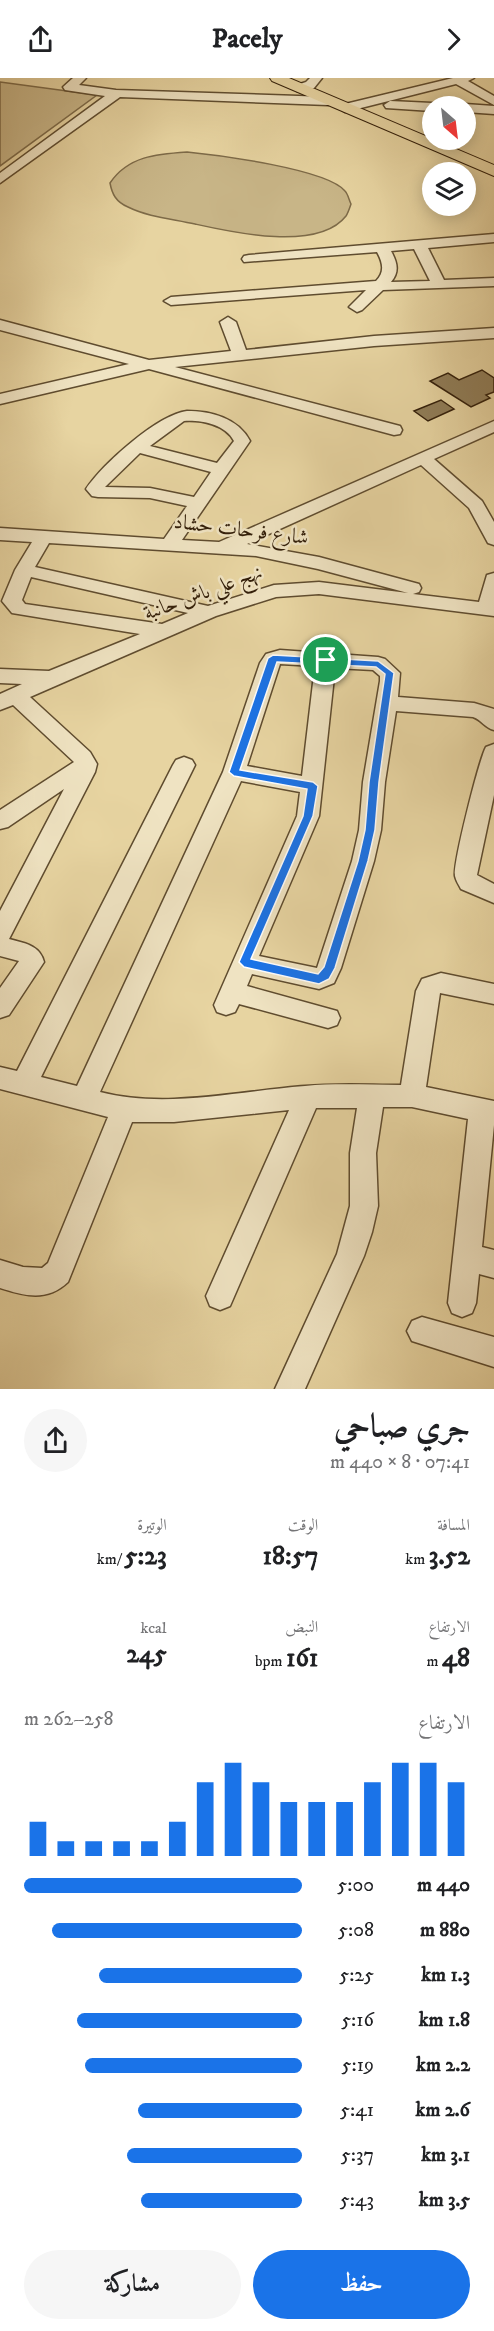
<!DOCTYPE html>
<html lang="ar">
<meta charset="utf-8">
<style>
:root{--surface:#fff;--page:#f6f6f6;--text:#202124;--muted:#757577;--accent:#1a73e8}
body{margin:0;font-family:"IM FELL DW Pica",Amiri,serif;background:var(--page);color:var(--text);direction:rtl;height:100vh;display:flex;flex-direction:column;font-size:22px;white-space:nowrap}
*{box-sizing:border-box;margin:0}
p{font-size:20px;color:var(--muted)}
.icon{flex:none;width:33px;height:33px;fill:none;stroke:currentColor;stroke-width:2;stroke-linecap:round;stroke-linejoin:round}
.map{position:relative;height:1311px;overflow:hidden;direction:ltr}
.drawer{display:flex;flex-direction:column;background:var(--surface);flex:1}
.drawer>*{flex:none}
.needle{width:39px;rotate:152deg}
.tools{position:absolute;left:422px;top:18px;display:grid;gap:12px}
.tools a{display:grid;place-items:center;width:54px;height:54px;border-radius:50%;background:var(--surface);box-shadow:0 3px 15px #0003;font-size:30px}
.pin{position:absolute;display:grid;place-items:center;width:51px;height:51px;color:#fff;margin:-26px;border:3px solid #fff;border-radius:50%;box-shadow:0 2px 6px #0007}
.round{display:grid;place-items:center;flex:none;width:63px;height:63px;border-radius:32px;background:var(--page)}
.summary{display:flex;align-items:center;justify-content:space-between;height:102px;padding:0 24px}
h1{font-size:33px;font-weight:700;line-height:45px}
.figures{display:grid;grid-template-columns:repeat(3,1fr);gap:9px;height:102px;padding:6px 24px}
.figures div{display:grid;align-content:center}
.figures b{font-size:26px;font-weight:700}
.figures small{font-size:16px;font-weight:400}
.figures p{font-size:16px}
.chart{height:168px;padding:12px 24px}
.chart p{display:flex;justify-content:space-between}
.chart svg{width:100%;height:108px;margin-top:6px;stroke:var(--accent);stroke-width:6}
.action{display:flex;gap:12px;margin-top:auto;padding:12px 24px}
.action a{flex:1;height:69px;border-radius:36px;background:var(--accent);color:#fff;font-size:24px;font-weight:700;line-height:69px;text-align:center}
.action a+a{background:var(--page);color:var(--text)}
ul{padding:0 24px;list-style:none;font-size:20px}
li{display:grid;grid-template-columns:96px 72px 1fr;align-items:center;height:45px}
li i{height:15px;border-radius:8px;background:var(--accent)}
header{display:flex;justify-content:space-between;align-items:center;height:78px;padding:0 24px;background:var(--surface);font-size:27px;font-weight:700}
.map>svg:first-child{display:block}
.green{fill:#c8b587;stroke:#7d6a48;stroke-width:1.5}
.building{fill:#907d58;stroke:#321e09;stroke-width:1.5}
.lines{fill:none;stroke-linecap:round;stroke-linejoin:round}
.minor-casing{stroke:#5f4c2f;stroke-width:3}
.major-casing{stroke:#321e09;stroke-width:2}
.minor{fill:#efe3c2;fill-rule:evenodd}
.major{fill:#e7d4a1;fill-rule:evenodd}
.route{fill:#1a73e8;stroke:#fff;stroke-width:1.5;fill-rule:evenodd}
.labels{text-anchor:middle;dominant-baseline:central;stroke-width:5;stroke-linejoin:round;paint-order:stroke}
.street-label{font-size:21px;fill:#321e09;stroke:#efe3c2}
</style>
<header><svg class="icon" aria-label="forward" viewBox="0 0 24 24"><path d="M9 5l7 7-7 7"/></svg>Pacely<svg class="icon" aria-label="share" viewBox="0 0 24 24"><path d="M12 15V3M7 8l5-5 5 5M5 13v7h14v-7"/></svg></header>
<div class="map">
<svg width="494" height="1311" viewBox="0 0 494 1311">
<rect width="100%" height="100%" fill="#e7d4a1"/>
<filter id="stains"><feTurbulence type="fractalNoise" baseFrequency=".00333" numOctaves="4"/><feColorMatrix values="0 0 0 0 .2 0 0 0 0 .09 0 0 0 0 .02 0 0 0 .5 -.17"/></filter>
<radialGradient id="worn" r=".72"><stop offset=".6" stop-color="#630" stop-opacity="0"/><stop offset="1" stop-color="#630" stop-opacity=".3"/></radialGradient>
<path class="green" d="M0,4L97,17L0,88Z
M187,74C218,77 327,91 345,113C348,116 349,122 351,126C350,129 348,135 346,138C318,174 231,154 195,146C173,141 148,139 128,129C116,124 112,116 110,105C128,78 157,76 187,74Z"/>
<path class="building" d="M482,292L494,300V314L486,317L490,320L471,329L430,303L448,295L459,302Z
M441,322L454,331L428,343L414,333Z"/>
<g class="lines">
<defs>
<path id="minor" d="M73,0H86L79,7L116,12L328,19L334,23L328,27L120,19L0,105V95L105,18L65,12L63,9Z
M310,0H322L314,10L297,13V7L306,4Z
M453,0H474L468,3L494,18V27L456,6L345,34L339,30L341,27Z
M390,23L432,25L438,28H432V33L386,30L384,27Z
M465,26L494,28V36L465,34V28H460Z
M494,156V164L428,170L444,202L494,200V208L383,212L362,232L357,234L349,229L366,212L171,227L164,223L171,219L376,203C385,194 383,185 377,174L244,184L242,181L244,178L249,177ZM414,171L430,203L391,204C400,194 397,184 391,173Z
M228,239L236,244L246,272L374,258L494,250V260L374,268L175,289L400,348L402,352L400,356L394,357L149,291L0,326V316L129,286L0,252V242L149,282L231,273L220,244Z
M187,333C211,333 238,340 250,363L182,462L219,464L494,343V354L434,381L482,423L494,444V467L488,465L469,430L421,387L247,466L319,479L419,506L421,510L419,514L413,516L479,524L487,497L494,495V538L319,516L276,519L216,538L30,619L90,674L97,686L95,694L9,861C24,865 40,867 44,884L9,937L0,940V910L19,883L0,878V833L64,711L8,749L0,751V732L74,684L13,627L0,632V616L22,606L0,605V591L49,593L140,556L12,535L2,523L15,492L32,464L0,462V450L164,461L187,428L150,420L98,419L92,418L86,411C103,386 157,337 187,333ZM184,343C201,342 225,346 234,363L217,385L150,368ZM140,375L211,394L194,419L150,410L105,409ZM49,465L256,478L318,491L408,515L319,504L274,507L208,528L35,489ZM31,499L188,535L162,546L25,526L22,522Z
M280,572L378,579L385,581L400,595L398,619L474,625L494,631V652C485,650 482,642 473,639L396,633L385,704L381,752L374,783L341,890L334,905L319,911L252,896L247,908L337,933L340,940L337,947L328,950L239,926L235,934L226,937L217,934L214,927L297,738L300,714L241,703L100,1014C165,1031 238,1013 305,1008C336,1005 369,1007 401,1007L416,913L422,901L441,895L494,906V926L440,915L426,1009L494,1023V1047L482,1169L494,1172V1200L479,1196L476,1225L472,1235L462,1239L452,1235L448,1225L468,1041L412,1029H383L376,1075L378,1128L372,1154L364,1178L305,1311H275L337,1176L350,1128V1075L357,1030H316L230,1228L220,1232L210,1228L206,1218L289,1032L174,1044H132L68,1204C47,1224 25,1218 0,1210V1182L23,1189L42,1190L48,1185L108,1039L0,1011V989L17,993L173,687L176,682L184,679L192,682L195,687L41,999L77,1008L223,694L260,585L266,576ZM280,586L315,588L302,698L247,688ZM335,590L373,592L380,598V603L363,704L359,752L352,783L317,890L259,878L319,738Z
M494,666V717L477,797L494,806V825L461,811C459,807 456,803 455,798C453,785 479,682 486,669Z
M422,1239L494,1259V1289L412,1263L407,1253L412,1243Z"/>
<path id="major" d="M270,0H289L494,87V98L272,3Z"/>
</defs>
<use href="#minor" class="minor-casing"/>
<use href="#major" class="major-casing"/>
<use href="#minor" class="minor"/>
<use href="#major" class="major"/>
</g>
<path class="route" d="M273,577L378,583L394,595L379,704L375,752L368,783L335,890L329,901L319,906L244,889L239,884L303,738L307,711L234,698L229,694L268,580ZM277,584L376,589L385,596L369,704L365,752L358,783L324,889L318,896L251,881L313,738L318,708L313,704L240,692Z"/>
<g class="labels">
<g class="street-label">
<text transform="translate(241 452) rotate(7)">شارع فرحات حشاد</text>
<text transform="translate(203 515) rotate(-20)">نهج علي باش حانبة</text>
</g>
</g>
<rect width="100%" height="100%" filter="url(#stains)"/>
<rect width="100%" height="100%" fill="url(#worn)"/>
</svg>
<div class="tools">
<a><svg class="needle" viewBox="-14 -14 28 28"><path d="M0-13l5 13h-10z" fill="#e53935"/><path d="M0 13l5-13h-10z" fill="#757577"/></svg></a>
<a><svg class="icon" aria-label="layers" viewBox="0 0 24 24"><path d="M12 4l9 5-9 5-9-5zM3 14l9 5 9-5"/></svg></a>
</div>
<div class="pin" style="left:326px;top:582px;background:#1e9e55"><svg class="icon" aria-label="arrive" viewBox="0 0 24 24"><path d="M6 21V4h12l-3 4 3 4H6"/></svg></div>
</div>
<section class="drawer">
<div class="summary"><div><h1>جري صباحي</h1><p>07:41 · 8 × 440 m</p></div><a class="round"><svg class="icon" aria-label="share" viewBox="0 0 24 24"><path d="M12 15V3M7 8l5-5 5 5M5 13v7h14v-7"/></svg></a></div>
<div class="figures">
<div><p>المسافة</p><b>3.52<small> km</small></b></div>
<div><p>الوقت</p><b>18:57</b></div>
<div><p>الوتيرة</p><b>5:23<small> /km</small></b></div>
</div>
<div class="figures">
<div><p>الارتفاع</p><b>48<small> m</small></b></div>
<div><p>النبض</p><b>161<small> bpm</small></b></div>
<div><p>kcal</p><b>245</b></div>
</div>
<div class="chart"><p><span>الارتفاع</span>258–262 m</p>
<svg viewBox="0 0 160 44" preserveAspectRatio="none"><path d="M5 44V30M15 44V38M25 44V38M35 44V38M45 44V38M55 44V30M65 44V14M75 44V6M85 44V14M95 44V22M105 44V22M115 44V22M125 44V14M135 44V6M145 44V6M155 44V14"/></svg>
</div>
<ul>
<li><b>440 m</b>5:00<i style="width:100%"></i></li>
<li><b>880 m</b>5:08<i style="width:90%"></i></li>
<li><b>1.3 km</b>5:25<i style="width:73%"></i></li>
<li><b>1.8 km</b>5:16<i style="width:81%"></i></li>
<li><b>2.2 km</b>5:19<i style="width:78%"></i></li>
<li><b>2.6 km</b>5:41<i style="width:59%"></i></li>
<li><b>3.1 km</b>5:37<i style="width:63%"></i></li>
<li><b>3.5 km</b>5:43<i style="width:58%"></i></li>
</ul>
<div class="action"><a>حفظ</a><a>مشاركة</a></div>
</section>
